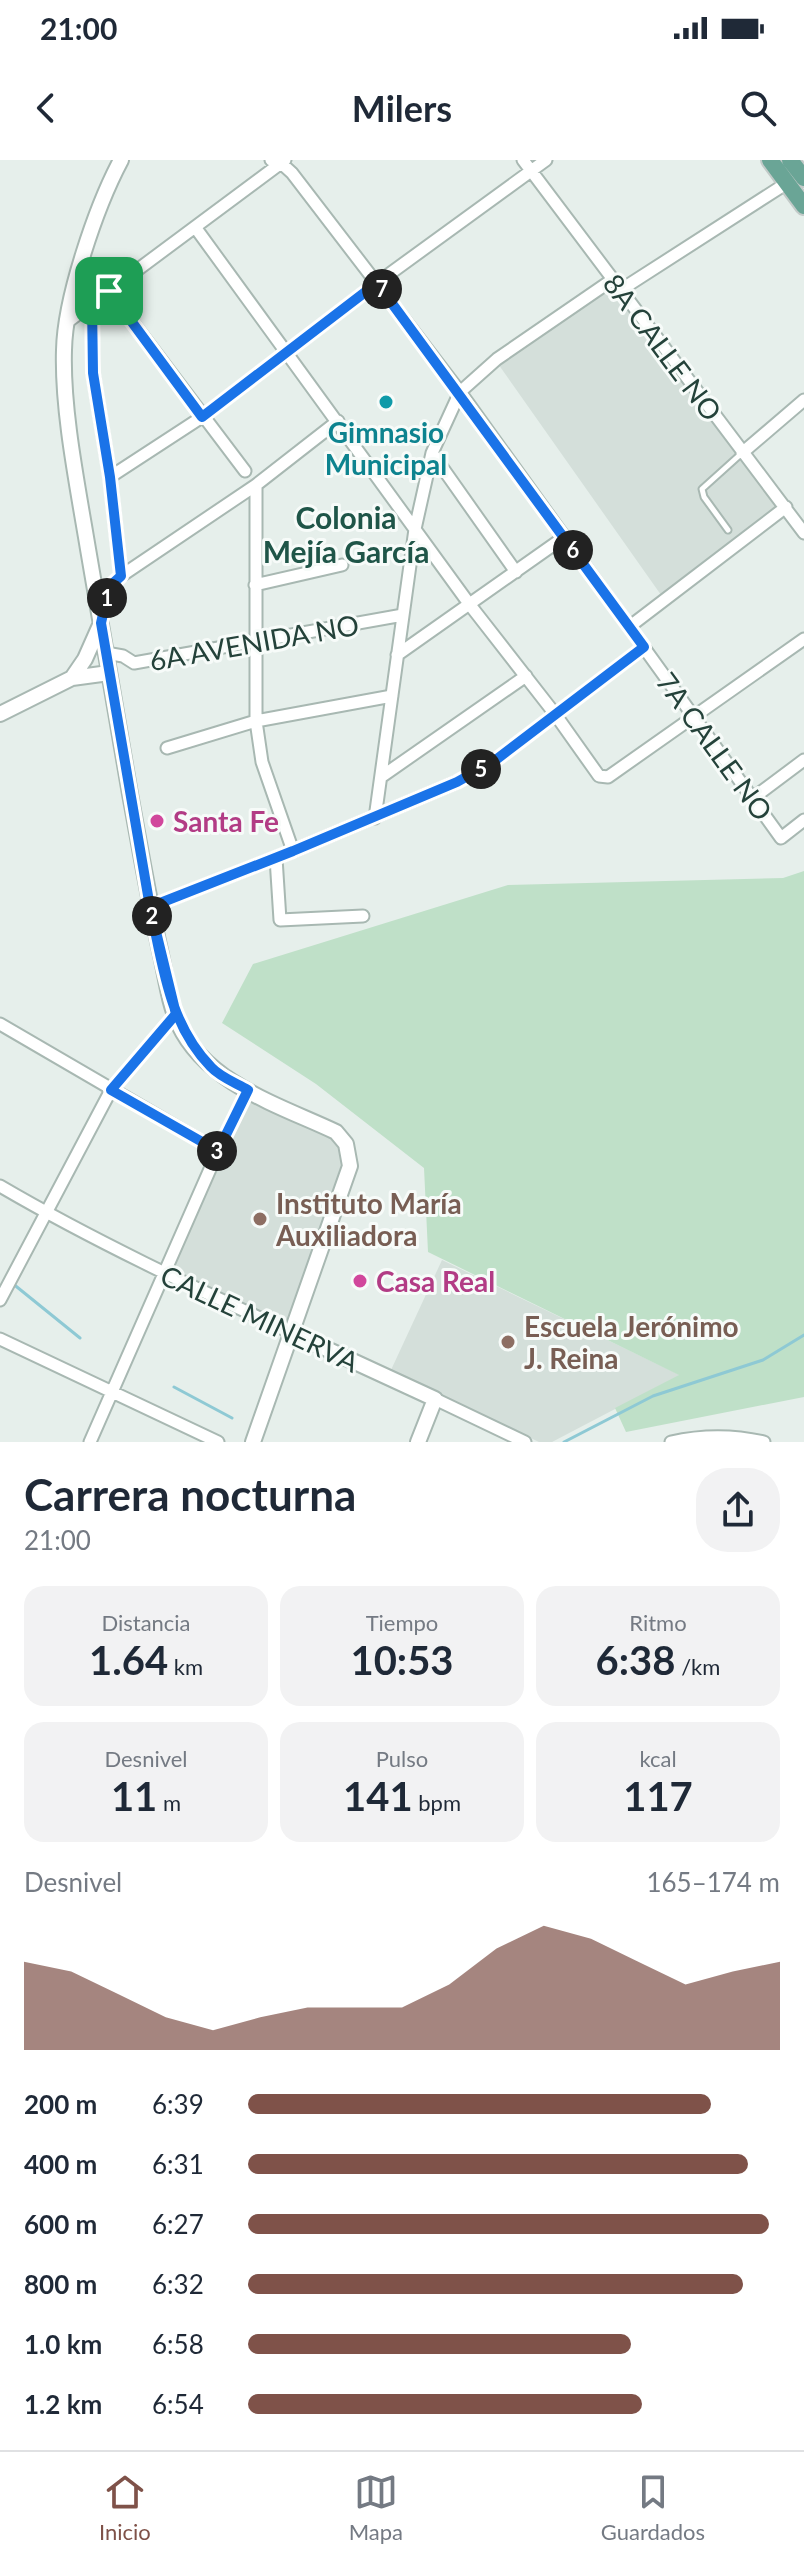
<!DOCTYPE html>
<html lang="es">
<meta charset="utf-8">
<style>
:root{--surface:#fff;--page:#f2f2f3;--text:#1f2937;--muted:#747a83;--line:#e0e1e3;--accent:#7f5249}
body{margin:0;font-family:Lato,sans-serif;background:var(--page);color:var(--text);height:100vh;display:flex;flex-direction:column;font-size:30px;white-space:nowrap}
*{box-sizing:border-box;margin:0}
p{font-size:26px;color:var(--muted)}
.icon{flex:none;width:44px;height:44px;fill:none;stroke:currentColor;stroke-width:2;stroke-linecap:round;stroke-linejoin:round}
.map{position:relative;height:1282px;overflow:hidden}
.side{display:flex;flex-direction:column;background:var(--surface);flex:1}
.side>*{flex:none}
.pin{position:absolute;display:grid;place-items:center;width:68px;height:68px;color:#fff;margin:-34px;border-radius:16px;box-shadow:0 4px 12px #0006}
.km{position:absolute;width:40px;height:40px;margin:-20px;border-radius:50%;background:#222;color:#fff;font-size:22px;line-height:40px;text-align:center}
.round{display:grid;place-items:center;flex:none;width:84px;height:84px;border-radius:32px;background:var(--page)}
.head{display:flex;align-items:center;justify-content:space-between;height:136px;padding:0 24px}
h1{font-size:44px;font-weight:700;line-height:60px}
.metrics{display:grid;grid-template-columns:repeat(3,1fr);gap:12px;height:136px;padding:8px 24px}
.metrics div{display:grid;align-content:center;border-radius:20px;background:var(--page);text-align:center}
.metrics b{font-size:40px;font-weight:700}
.metrics small{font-size:22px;font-weight:400}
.metrics p{font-size:22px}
.chart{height:224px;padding:16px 24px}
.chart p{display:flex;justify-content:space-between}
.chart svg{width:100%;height:144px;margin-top:8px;fill:var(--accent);opacity:.7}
ul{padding:0 24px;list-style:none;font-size:26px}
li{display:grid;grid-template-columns:128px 96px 1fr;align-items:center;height:60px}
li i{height:20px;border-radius:10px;background:var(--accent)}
.status{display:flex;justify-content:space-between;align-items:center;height:56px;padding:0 40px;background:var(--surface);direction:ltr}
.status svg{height:22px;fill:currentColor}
header{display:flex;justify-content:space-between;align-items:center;height:104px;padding:0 24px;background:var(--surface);font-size:36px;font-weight:700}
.menu{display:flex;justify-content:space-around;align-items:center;height:112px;border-top:2px solid var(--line);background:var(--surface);font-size:22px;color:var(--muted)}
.menu a{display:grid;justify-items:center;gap:4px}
.menu .selected{color:var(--accent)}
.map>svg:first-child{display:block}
.built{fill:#d4dfda}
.green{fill:#bfe0c8}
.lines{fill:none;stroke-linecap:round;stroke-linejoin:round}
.stream{stroke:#8ec9d4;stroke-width:3}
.service-casing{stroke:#a8b8b2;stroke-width:9}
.minor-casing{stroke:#a8b8b2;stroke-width:15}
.tertiary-casing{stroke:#a8b8b2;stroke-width:18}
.primary-casing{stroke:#c2cac8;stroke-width:20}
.path{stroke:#86b3a5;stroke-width:2;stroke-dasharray:4 6;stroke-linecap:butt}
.service{stroke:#fff;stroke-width:5}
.minor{stroke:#fff;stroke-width:11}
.tertiary{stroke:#fff;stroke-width:14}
.primary{stroke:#6aa596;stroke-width:16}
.route-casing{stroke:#fff;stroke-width:16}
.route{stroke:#1a73e8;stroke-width:10}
.culture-dot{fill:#0f9aa8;stroke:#f7fbf9;stroke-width:3}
.hotel-dot{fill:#d1479c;stroke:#f7fbf9;stroke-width:3}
.education-dot{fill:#8d6e63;stroke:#f7fbf9;stroke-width:3}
.labels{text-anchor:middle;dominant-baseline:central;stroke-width:6;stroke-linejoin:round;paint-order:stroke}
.street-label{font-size:28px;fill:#24423a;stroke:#f7fbf9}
.culture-label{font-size:28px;font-weight:bold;fill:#0d838f;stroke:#f7fbf9}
.hotel-label{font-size:28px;font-weight:bold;fill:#b23c85;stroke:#f7fbf9;text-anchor:start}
.education-label{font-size:28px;font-weight:bold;fill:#785e54;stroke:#f7fbf9;text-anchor:start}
.neighbourhood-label{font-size:30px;font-weight:bold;fill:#1f5548;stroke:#f7fbf9}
</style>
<div class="status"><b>21:00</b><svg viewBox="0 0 49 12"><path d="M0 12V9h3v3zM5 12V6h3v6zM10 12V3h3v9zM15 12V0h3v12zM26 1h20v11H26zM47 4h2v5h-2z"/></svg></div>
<header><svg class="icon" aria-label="back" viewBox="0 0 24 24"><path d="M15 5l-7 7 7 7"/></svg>Milers<svg class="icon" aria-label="search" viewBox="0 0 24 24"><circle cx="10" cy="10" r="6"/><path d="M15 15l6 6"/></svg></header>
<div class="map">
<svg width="804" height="1282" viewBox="0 0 804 1282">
<rect width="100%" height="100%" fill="#e6efeb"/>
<path class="built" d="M611,123L785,349L666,442L496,201Z
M251,938L337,982L343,991V1008L289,1165L171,1110Z
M442,1100L680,1215L552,1282H539L391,1210Z"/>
<path class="green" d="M804,711V1237L626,1272L615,1248L679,1215L428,1092L424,1008L316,924L222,863L253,804L508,725L783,718Z"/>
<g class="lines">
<path class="stream" d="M12,1123L80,1178
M174,1227L232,1258
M564,1282L653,1236L763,1200L804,1175"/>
<defs>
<path id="service" d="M728,370L704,337L702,329L742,293"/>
<path id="minor" d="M271,0L281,3L292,13L460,232L781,678L804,660
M523,0L804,373
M195,67L470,445L555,554L599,616L608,617L804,479
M109,131L245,311
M619,131L787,23
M92,144L93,213L110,317L121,416
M66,163L285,0
M432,293L516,412
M742,293L804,240
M110,317L202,257L377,123L546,0
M256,325V561L262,602L293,691
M255,425L342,405
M102,459L109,427L121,416L256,325L338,261
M629,467L786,347
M106,493L123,496L134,503L403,455
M397,495L563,378
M167,588L256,561L392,536
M381,617L526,516
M753,638L804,600
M375,658L415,369L432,293L460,232L497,199L612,120
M276,698L280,760L363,756
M150,747L293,691L457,622L493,602L644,487
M0,864L218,991L90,1282
M0,1026C94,1081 193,1127 292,1173
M0,1140L111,930
M0,1179L218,1282
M435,1239L525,1282
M671,1282C702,1275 734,1275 764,1282"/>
<path id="tertiary" d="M121,0C96,47 65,138 64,190C62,251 78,328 88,389C102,470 116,552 130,634C140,688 149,741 161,795C166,817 169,844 179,865C207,924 281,946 336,972L346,984L350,1006L253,1282
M72,518L85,499L101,463
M0,554L72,518L109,513
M292,1173L435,1239L418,1282"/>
<path id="primary" d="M770,0L804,46
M790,0L804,18"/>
</defs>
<use href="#service" class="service-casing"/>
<use href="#minor" class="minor-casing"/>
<use href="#tertiary" class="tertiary-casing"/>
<use href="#primary" class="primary-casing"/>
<path class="path" d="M120,920L165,867
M222,983L242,942"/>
<use href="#service" class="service"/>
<use href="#minor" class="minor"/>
<use href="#tertiary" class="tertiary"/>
<use href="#primary" class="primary"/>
</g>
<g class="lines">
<defs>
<path id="route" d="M109,131L92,144L93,213L110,317L121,416L109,427L101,463L150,747L176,854L111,930L218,991L248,930C236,923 220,917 211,907C168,863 163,804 150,747L293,691L457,622L493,602L644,487L377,123L202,257L109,131"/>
</defs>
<use href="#route" class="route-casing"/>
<use href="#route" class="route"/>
</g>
<circle class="culture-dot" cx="386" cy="242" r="8"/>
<g class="hotel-dot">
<circle cx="157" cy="661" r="8"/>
<circle cx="360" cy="1121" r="8"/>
</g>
<g class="education-dot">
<circle cx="260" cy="1059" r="8"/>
<circle cx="508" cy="1182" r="8"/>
</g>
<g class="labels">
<g class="street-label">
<text transform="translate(663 187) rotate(53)">8A CALLE NO</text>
<text transform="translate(254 482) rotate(-10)">6A AVENIDA NO</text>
<text transform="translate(715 586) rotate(54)">7A CALLE NO</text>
<text transform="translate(260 1158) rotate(25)">CALLE MINERVA</text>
</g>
<g class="culture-label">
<text x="386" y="272">Gimnasio<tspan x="386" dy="32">Municipal</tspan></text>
</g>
<g class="hotel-label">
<text x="173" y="661">Santa Fe</text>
<text x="376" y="1121">Casa Real</text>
</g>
<g class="education-label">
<text x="276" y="1043">Instituto María<tspan x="276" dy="32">Auxiliadora</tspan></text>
<text x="524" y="1166">Escuela Jerónimo<tspan x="524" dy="32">J. Reina</tspan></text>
</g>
<g class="neighbourhood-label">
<text x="346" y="357">Colonia<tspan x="346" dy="34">Mejía García</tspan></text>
</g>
</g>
</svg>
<div class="pin" style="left:109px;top:131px;background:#1e9e55"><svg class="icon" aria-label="arrive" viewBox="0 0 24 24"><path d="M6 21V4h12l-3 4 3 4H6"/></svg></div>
<b class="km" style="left:107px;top:438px">1</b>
<b class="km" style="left:152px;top:756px">2</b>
<b class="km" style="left:217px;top:991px">3</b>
<b class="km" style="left:481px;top:609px">5</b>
<b class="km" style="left:573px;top:390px">6</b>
<b class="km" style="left:382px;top:129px">7</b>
</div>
<section class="side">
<div class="head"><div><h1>Carrera nocturna</h1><p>21:00</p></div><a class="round"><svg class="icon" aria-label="share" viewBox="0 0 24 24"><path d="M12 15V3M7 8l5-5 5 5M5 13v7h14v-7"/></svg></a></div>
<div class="metrics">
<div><p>Distancia</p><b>1.64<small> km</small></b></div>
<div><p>Tiempo</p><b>10:53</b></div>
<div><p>Ritmo</p><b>6:38<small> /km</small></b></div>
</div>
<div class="metrics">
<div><p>Desnivel</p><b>11<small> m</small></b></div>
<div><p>Pulso</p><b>141<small> bpm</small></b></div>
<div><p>kcal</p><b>117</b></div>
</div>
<div class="chart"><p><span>Desnivel</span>165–174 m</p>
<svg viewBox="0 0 160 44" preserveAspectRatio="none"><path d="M0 44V17L10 20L20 27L30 34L40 38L50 34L60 31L70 31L80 31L90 24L100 13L110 6L120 10L130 17L140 24L150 20L160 17V44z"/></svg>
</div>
<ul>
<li><b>200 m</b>6:39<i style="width:87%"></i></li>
<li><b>400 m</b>6:31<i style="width:94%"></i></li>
<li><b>600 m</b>6:27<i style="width:98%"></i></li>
<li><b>800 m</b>6:32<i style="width:93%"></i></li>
<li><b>1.0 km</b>6:58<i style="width:72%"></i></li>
<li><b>1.2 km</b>6:54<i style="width:74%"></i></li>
</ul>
</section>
<nav class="menu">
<a class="selected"><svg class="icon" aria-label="home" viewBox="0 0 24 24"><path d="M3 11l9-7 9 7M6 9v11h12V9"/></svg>Inicio</a>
<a><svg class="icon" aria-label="map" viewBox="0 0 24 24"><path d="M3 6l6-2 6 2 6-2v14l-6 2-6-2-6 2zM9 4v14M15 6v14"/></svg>Mapa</a>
<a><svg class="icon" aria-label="saved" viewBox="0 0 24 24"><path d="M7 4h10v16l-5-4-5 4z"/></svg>Guardados</a>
</nav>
